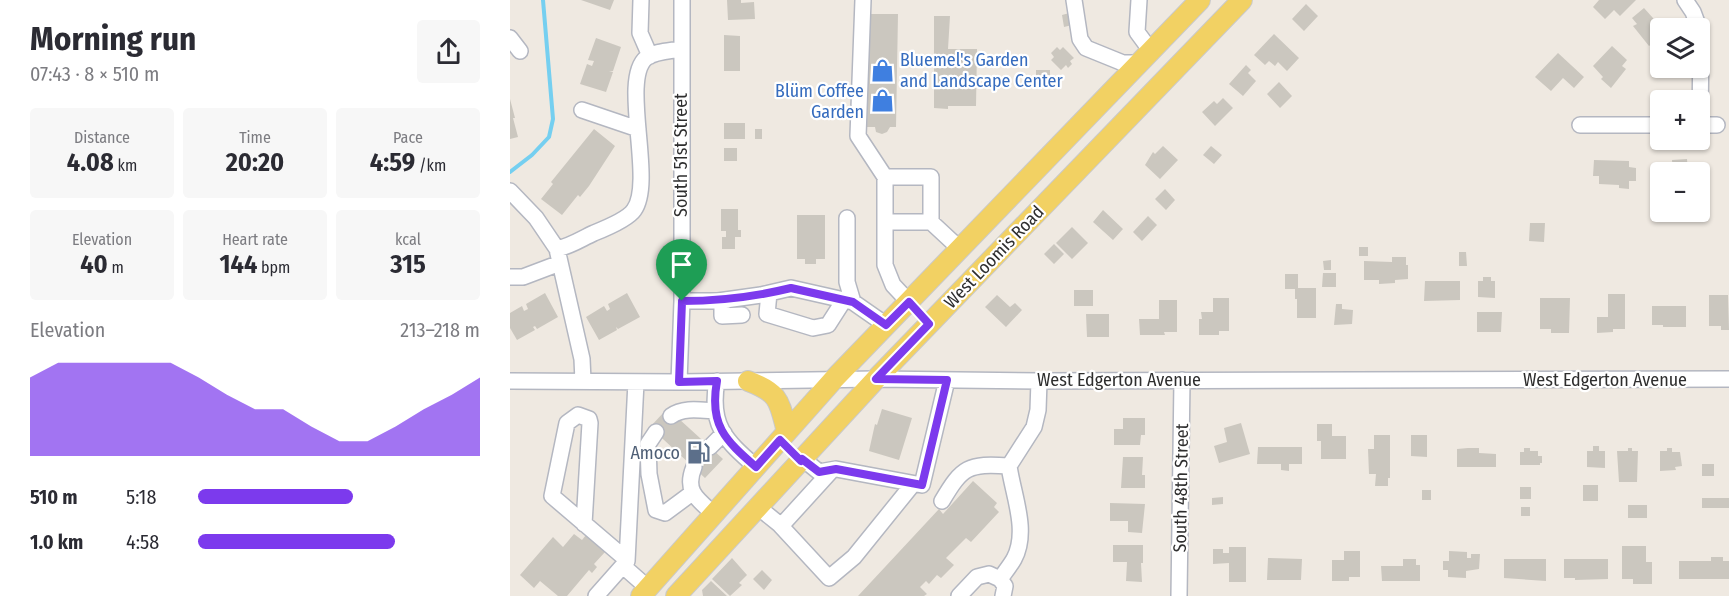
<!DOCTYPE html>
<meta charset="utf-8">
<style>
:root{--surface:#fff;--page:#f7f7f7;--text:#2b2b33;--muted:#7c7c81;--accent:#7c3aed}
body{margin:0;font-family:"Fira Sans Condensed",sans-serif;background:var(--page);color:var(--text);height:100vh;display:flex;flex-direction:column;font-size:22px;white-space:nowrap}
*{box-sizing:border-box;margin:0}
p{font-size:20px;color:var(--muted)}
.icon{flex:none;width:33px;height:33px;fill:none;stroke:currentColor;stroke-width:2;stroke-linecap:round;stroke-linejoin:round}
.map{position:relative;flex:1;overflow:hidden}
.panel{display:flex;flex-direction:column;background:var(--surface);width:510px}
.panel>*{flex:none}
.controls{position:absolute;left:1140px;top:18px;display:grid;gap:12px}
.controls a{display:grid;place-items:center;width:60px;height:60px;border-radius:6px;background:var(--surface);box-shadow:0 2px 4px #0004;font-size:30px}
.pin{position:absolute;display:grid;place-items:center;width:51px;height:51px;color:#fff;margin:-62px -26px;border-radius:50% 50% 50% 0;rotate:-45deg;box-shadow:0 0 6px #0007}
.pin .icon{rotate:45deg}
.round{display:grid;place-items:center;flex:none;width:63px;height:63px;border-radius:6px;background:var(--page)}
.head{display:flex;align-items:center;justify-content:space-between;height:102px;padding:0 30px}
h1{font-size:33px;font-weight:700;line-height:45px}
.figures{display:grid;grid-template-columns:repeat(3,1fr);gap:9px;height:102px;padding:6px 30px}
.figures div{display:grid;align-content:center;border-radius:6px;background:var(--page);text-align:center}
.figures b{font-size:26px;font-weight:700}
.figures small{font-size:16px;font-weight:400}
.figures p{font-size:16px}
.chart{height:168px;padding:12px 30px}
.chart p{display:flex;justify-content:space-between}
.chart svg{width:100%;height:108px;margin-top:6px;fill:var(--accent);opacity:.7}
ul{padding:0 30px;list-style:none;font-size:20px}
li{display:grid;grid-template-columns:96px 72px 1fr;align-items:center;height:45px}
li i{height:15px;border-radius:8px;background:var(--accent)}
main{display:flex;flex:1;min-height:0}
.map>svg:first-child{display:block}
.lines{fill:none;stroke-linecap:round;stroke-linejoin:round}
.stream{stroke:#75cff0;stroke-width:4}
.building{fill:#cbc7bf}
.minor-tunnel{stroke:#c8c4bd;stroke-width:15;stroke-dasharray:15 8;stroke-linecap:butt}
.minor-casing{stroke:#b4b7c1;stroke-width:18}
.major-casing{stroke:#c9c9c9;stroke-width:22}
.minor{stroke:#fff;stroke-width:15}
.major{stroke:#f2d163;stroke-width:20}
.route-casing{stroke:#fff;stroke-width:12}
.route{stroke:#7c3aed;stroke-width:8}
.labels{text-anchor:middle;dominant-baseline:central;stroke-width:4.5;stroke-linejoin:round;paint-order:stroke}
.shop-label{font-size:18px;fill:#366cbe;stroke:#fff;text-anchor:start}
.street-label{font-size:18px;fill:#2e2e2e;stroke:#fff}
.service-label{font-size:18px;fill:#4e5e75;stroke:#fff;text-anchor:end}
</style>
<main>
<section class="panel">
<div class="head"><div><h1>Morning run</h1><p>07:43 · 8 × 510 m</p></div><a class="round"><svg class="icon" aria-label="share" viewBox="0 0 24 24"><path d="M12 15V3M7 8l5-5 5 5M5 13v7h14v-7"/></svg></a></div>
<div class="figures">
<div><p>Distance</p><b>4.08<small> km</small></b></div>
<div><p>Time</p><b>20:20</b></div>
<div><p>Pace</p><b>4:59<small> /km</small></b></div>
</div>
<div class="figures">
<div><p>Elevation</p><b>40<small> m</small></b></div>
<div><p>Heart rate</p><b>144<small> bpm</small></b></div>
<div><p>kcal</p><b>315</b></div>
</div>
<div class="chart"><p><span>Elevation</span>213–218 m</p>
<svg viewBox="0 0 160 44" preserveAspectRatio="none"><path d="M0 44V12L10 6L20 6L30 6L40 6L50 6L60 12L70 19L80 25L90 25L100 32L110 38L120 38L130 32L140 25L150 19L160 12V44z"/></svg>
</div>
<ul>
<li><b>510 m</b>5:18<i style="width:55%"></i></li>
<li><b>1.0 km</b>4:58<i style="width:70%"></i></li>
</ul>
</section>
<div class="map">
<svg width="1219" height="596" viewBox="0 0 1219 596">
<rect width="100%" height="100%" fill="#efe9e1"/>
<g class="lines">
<path class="stream" d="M0,172L22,155L39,137L43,119L33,0"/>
</g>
<path class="building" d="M71,0H104L100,10Z
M217,0H231V3L244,2L245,19L218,20Z
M1089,0H1126L1110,16L1104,10L1095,19L1083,7Z
M796,4L808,16L794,31L782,19Z
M1134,8L1151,27L1150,37L1139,46L1123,26L1127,24L1122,18Z
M563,12L566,24L554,27L552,15Z
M359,14H388L386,127H380L377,132L372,134L366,132L365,127H357Z
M424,16H440L438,49H467L466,106H438V109L424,108Z
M764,34L789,58L777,71L768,62L765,66L759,61L755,65L744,55Z
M214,35L230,36V71H214Z
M86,38L111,47L103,71H99L103,72L96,92L70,84L77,64L82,66L84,61L78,60Z
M1102,46L1117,60L1112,66L1116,69L1101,88L1091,79L1093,77L1083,66Z
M547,47L550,50L553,47L564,58L560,61L562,64L558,68L556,65L551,70L541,60L544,57L541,53Z
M1048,53L1074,77L1064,88L1053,78L1041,91L1025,77Z
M736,65L741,70L738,73L746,81L733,96L719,84Z
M526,70H540V87H526Z
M769,82L782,96L770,108L757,94Z
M713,98L723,108L705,126L692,112L704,101L707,104Z
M0,99L5,118H3L8,137L0,139Z
M214,123H235V139H214Z
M84,129L105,146L79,186L70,197L68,195L52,215L31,199L43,184L41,182Z
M245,129H252V139H245Z
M653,146L668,160L650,179L635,165L643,152L645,154Z
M701,146L712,155L704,164L693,155Z
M214,148H227V161H214Z
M1177,159L1178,172H1163L1162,160Z
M1084,160L1119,161V167L1126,168V181H1119V189L1109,188V185L1089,184V176H1083Z
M1150,173V194H1144L1143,174Z
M655,189L665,200L656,210L645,199Z
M211,209H228V230H231V237H225V249H212V237H216V231H211Z
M593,210L613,229L603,240L583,222Z
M287,215H315V259H306V264H295V259H287Z
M638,216L647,225L632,241L623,232Z
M1020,223H1035L1034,242L1019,241Z
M562,227L578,243L562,259L546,243Z
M544,244L554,254L544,264L534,254Z
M849,247H858V256H849Z
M949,252H956L957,266H949Z
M882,257H896V265H898V279L885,280V283L869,284V280H854V261L882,262Z
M821,260V270H814L813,261Z
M813,273H826V287H812Z
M775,274H788V288H806V318H787V299H785V289H775Z
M973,277H981V281H985V298L968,297V281H973Z
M915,281H950V300L914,301Z
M564,290H583V306H564Z
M35,293L48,317L27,329L25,326L23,327L25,330L7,340L0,328V313L12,306L14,311L18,309L16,304Z
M117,293L130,317L108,329L106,327L107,330L89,340L76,317L94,306L97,311L100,309L98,304Z
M1098,294H1115V329H1103V332L1087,333V317H1098Z
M487,295L500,307L505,303L512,310L496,327L475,307Z
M1199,295H1218L1219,330H1211V326H1199Z
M703,298H719V331H709V335H689V319H692L691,312H703Z
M1030,298H1060L1059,333H1041V329H1030Z
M649,300H667V332H654L655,335H630L629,319H649Z
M826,304H832V309L843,310L842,324L824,325Z
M1142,306H1176V327H1153V325H1142Z
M967,312H992L991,332H967Z
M576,314H599V337H577Z
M372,409L402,418L389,460L359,451L365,424L367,425Z
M155,411L166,421L168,418L213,459L195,478L140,427Z
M613,418H635V435H631L630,445H604V429H613Z
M731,423L740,454L709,463L704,446L717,442L714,428Z
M807,424H822V436H836V459H811V441H807Z
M864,435H880V478H878V486H865L866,474H859L858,449H864Z
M901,435H917V457L901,456Z
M1083,446H1089V451H1095V468L1077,467V451H1083Z
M748,447H792V464H779V471L771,470V464H747Z
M958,448H969V453L986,454V467H947V449Z
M1014,448H1020V451H1028V456H1032V463H1030V465H1010V452H1014Z
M1118,448H1122V451H1128L1127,482H1109L1107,451H1118Z
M1157,448H1162V452H1170L1172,466L1165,467L1166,470L1150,471V451H1157Z
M613,457H633L632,475H635V488H611Z
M1192,464H1204V476H1192Z
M463,481L487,503L484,507L489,512L461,542L456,538L436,558L444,565L431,578L427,575L419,584L416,581L410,587L417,594L414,596H348L429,509L433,514Z
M1073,485H1088V501H1073Z
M1010,487H1021V499H1010Z
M912,490H921V500H912Z
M713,497V504L702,505V498Z
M1192,498H1219V508H1192Z
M600,503L635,504L632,533L618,532V521H600Z
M1118,505H1137V518H1118Z
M1011,507H1020V516H1011Z
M64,534L72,540L76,535L95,552L84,564L87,567L82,573L79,570L57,596H48L30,581L24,588L10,575L43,537L53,547Z
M603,545H633V563H631L632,582L616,581L617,562H603Z
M1112,546H1136V562H1142V584H1123V579H1112Z
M719,547H736V582H719V563L703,564V549H713V553H719Z
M834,551H850V577H839V581H822V560H834Z
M939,551L957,552V558H961V554H970L969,569L956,571V578L938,577V570H933V561H939Z
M1201,557H1213V561H1219V579H1169V561H1201Z
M222,558L237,575L229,583L232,585L220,596L202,579Z
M758,558L792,559L791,580H757Z
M893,559H906V565H910V581H872L871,566H893Z
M994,559H1036V581L994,578Z
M1054,559H1098V579L1065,580V578H1054Z
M252,570L262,580L254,590L243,579Z
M201,581L217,596H193L192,590Z"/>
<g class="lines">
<path class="minor-tunnel" d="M184,467L200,447"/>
<defs>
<path id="minor" d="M131,0L130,33L140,56
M353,0L348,136L375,177H421V222
M564,0L570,39L576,48L613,63H629
M629,0L627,32L641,51
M1175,0L1183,12L1189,28
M1190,29L1191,36L1190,125
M0,38L10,51
M72,110L128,129
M1070,125H1150
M1190,125H1207
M375,177V222
M0,191L26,218L47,249L72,359L73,381
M337,218V282L343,302
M47,249C61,246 71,239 84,233C94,229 118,219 124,210C145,181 110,80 136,58C145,51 160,51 171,49
M0,277H13L50,263
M259,293L257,314L303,328L318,325L334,300
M172,301H208L251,295L281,288L343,302L376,325
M212,301V316L232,315
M399,302L383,285L375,265V222H421L449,248
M0,381L169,382L366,379L529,381L1219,379
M207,381C199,425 215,440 246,467
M169,382L172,301V0
M161,416C173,407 190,410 205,411
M146,432L138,444L139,474L146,510L155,513L182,493
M200,447L214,433
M293,459L309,472L326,469L412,485L437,380
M184,467C174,491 187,499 204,514
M432,501C452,467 458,463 499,466
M248,507L269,524L319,578L344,557L403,484
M74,524L80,423L79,419L68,415L57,423L42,496L117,560
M271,526L322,470
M113,566L138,588
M490,579C495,572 500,566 504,559C519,531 503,495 499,466L524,427L528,410L529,381
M86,596L117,561L126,382
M449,596L467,577L479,574L490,579L495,586L493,596
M669,596L672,380"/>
<path id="major" d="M238,381C270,393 269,401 277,432
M131,596L324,379L690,0
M166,596L366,379L732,0"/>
</defs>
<use href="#minor" class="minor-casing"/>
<use href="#major" class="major-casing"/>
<use href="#minor" class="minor"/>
<use href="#major" class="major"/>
</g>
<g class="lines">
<defs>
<path id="route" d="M281,288L343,302L376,325L399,302L419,324L366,379L437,380L412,485L326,469L309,472L292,459L291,461L270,440L246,467C215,440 199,425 207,381L169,382L172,301C209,301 244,297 281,288Z"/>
</defs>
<use href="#route" class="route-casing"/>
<use href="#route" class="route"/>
</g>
<defs>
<symbol id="shop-bare" viewBox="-9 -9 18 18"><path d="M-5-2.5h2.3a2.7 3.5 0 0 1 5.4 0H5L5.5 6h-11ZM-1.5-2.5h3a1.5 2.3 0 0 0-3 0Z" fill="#3f7fe0" stroke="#fff" stroke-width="2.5" paint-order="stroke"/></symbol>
<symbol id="fuel-bare" viewBox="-9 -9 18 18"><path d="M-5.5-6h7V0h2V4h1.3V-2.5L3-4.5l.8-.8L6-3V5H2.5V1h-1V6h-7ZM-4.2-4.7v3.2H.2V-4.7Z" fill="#5c6f8a" stroke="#fff" stroke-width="2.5" paint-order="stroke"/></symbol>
</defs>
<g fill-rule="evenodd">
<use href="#shop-bare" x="356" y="54" width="33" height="33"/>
<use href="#shop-bare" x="356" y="84" width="33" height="33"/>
<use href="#fuel-bare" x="172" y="436" width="33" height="33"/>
</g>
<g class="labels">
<g class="shop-label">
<text x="390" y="60">Bluemel's Garden<tspan x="390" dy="21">and Landscape Center</tspan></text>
<text x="354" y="91" text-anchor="end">Blüm Coffee<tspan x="354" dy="21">Garden</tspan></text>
</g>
<g class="street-label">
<text transform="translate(171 155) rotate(-90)">South 51st Street</text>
<text transform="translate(484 257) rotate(-46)">West Loomis Road</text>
<text x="609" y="380">West Edgerton Avenue</text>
<text x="1095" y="380">West Edgerton Avenue</text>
<text transform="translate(671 488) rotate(-89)">South 48th Street</text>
</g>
<g class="service-label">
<text x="170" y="453">Amoco</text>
</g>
</g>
</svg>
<div class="controls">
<a><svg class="icon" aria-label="layers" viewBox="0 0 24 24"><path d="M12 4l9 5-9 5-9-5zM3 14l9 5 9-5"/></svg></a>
<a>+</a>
<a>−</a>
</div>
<div class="pin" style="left:172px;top:301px;background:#1e9e55"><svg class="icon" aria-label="arrive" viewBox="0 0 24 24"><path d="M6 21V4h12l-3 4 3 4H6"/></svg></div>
</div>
</main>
